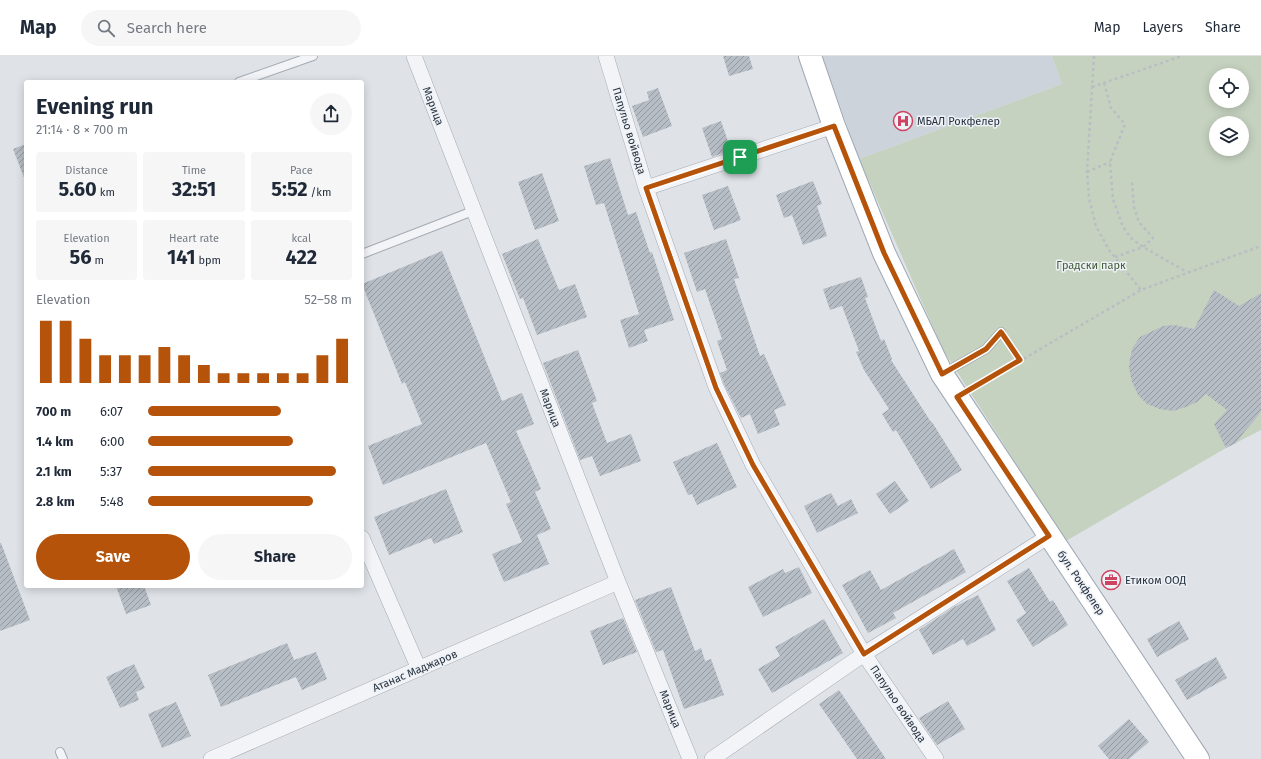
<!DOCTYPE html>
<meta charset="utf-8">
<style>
:root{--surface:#fff;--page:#f6f6f7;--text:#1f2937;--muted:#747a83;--line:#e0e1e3;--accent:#b45309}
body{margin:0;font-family:"Fira Sans",sans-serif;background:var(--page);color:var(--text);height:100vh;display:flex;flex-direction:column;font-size:15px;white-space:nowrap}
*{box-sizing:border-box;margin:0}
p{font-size:13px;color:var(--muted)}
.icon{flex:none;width:22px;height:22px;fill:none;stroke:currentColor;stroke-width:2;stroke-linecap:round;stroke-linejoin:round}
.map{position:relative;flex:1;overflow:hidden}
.details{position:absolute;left:24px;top:24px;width:340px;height:508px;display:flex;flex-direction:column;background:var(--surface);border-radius:4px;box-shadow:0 2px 10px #0003}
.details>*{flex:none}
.tools{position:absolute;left:1209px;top:12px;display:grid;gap:8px}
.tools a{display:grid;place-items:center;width:40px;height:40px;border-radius:50%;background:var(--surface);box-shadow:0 2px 10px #0003;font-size:20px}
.pin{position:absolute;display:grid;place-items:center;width:34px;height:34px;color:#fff;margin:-17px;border-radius:8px;box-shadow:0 2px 6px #0006}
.round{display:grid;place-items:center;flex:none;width:42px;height:42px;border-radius:21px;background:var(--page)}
.summary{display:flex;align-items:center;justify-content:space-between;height:68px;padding:0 12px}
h1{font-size:22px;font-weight:700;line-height:30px}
.figures{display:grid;grid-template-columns:repeat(3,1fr);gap:6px;height:68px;padding:4px 12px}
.figures div{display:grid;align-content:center;border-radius:4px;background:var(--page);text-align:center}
.figures b{font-size:20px;font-weight:700}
.figures small{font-size:11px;font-weight:400}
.figures p{font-size:11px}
.chart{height:112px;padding:8px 12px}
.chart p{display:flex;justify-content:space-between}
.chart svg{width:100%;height:72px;margin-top:4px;stroke:var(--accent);stroke-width:6}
.primary-button{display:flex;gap:8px;margin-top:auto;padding:8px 12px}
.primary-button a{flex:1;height:46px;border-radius:24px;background:var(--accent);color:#fff;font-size:16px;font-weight:700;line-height:46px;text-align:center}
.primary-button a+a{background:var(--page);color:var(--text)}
ul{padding:0 12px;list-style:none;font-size:13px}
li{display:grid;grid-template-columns:64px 48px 1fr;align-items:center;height:30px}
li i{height:10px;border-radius:5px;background:var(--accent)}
header{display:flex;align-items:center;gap:24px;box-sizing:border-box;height:56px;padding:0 20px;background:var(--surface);border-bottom:1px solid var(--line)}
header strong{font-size:19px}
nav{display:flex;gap:22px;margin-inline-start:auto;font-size:14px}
.search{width:280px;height:36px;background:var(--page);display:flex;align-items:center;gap:10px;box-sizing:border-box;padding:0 14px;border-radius:22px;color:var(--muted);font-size:15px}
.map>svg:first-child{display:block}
.built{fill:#cdd3da}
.park{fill:#c6d2c0;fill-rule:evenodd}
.building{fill:url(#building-hatch)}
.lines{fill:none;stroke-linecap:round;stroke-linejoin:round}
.lane-casing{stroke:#a4aab2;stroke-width:10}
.street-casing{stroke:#a4aab2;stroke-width:16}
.primary-casing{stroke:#9ea8b4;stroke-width:24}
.path{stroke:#b9bec3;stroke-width:2.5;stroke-dasharray:3 3;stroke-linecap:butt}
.lane{stroke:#f2f4f7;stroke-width:8}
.street{stroke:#f2f4f7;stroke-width:15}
.primary{stroke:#fff;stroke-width:22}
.route-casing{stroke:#fff;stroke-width:8}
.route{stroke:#b45309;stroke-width:5}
.labels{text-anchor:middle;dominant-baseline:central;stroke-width:3;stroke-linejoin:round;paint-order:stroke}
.street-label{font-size:11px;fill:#28323f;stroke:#eef2f6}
.poi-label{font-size:11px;fill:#28323f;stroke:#eef2f6;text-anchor:start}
.park-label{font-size:11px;fill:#3f5b35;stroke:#eef2f6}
</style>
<header>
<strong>Map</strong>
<div class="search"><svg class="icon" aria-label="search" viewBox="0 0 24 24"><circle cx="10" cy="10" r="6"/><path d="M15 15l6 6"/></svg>Search here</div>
<nav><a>Map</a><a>Layers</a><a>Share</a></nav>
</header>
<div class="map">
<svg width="1261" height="703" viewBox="0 0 1261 703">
<defs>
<pattern id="building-hatch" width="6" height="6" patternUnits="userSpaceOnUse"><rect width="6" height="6" fill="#b6bdc5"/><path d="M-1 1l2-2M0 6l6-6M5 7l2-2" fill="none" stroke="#949aa1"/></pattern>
</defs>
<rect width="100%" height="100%" fill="#dfe3e8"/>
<path class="built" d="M822,0H1052L1062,28L859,103Z"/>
<path class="park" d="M1052,0H1261V374L1226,392L1066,485L943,294L859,103L1062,28ZM1216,19H1242V45H1216ZM1216,67H1242V93H1216Z"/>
<path class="building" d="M723,0H749L753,13L729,20Z
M658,32L672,70L643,81L632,50L649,44L647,36Z
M721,65L731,94L712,101L702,72Z
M26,88V124H25L13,93Z
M610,102L628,159L636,156L650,197L652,196L674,264L644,274L648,285L629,292L620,264L639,258L604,147L596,149L584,110Z
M542,117L559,165L535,174L518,126Z
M813,125L822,148L817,150L827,180L803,189L792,159L784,162L776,139Z
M728,130L741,164L714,174L702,139Z
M538,183L559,234L575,228L587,261L537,279L523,242L520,243L502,198Z
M726,183L739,222L734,223L760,300L764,298L786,349L774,354L780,369L758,378L750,358L741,362L724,328L720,317L727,314L717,285L722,283L705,233L697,236L684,197Z
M442,195L502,345L522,337L534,368L516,375L541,433L535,436L551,473L537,479L549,508L504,526L492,498L522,486L506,448L511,446L486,387L383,429L368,390L422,368L405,326L402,328L362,228Z
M861,221L868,241L865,242L881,285L884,283L892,303L891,304L931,366H932L962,414L931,433L896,374L893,376L882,358L889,353L864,314L856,296L859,295L842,250L830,254L823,233Z
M1214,234L1239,250L1261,237V355L1254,365L1245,375L1236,387L1226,392L1214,368L1227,354L1206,338L1197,346L1186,351L1173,355L1160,353L1147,348L1138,339L1132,326L1129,312L1130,302L1133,291L1140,281L1163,270L1174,269L1194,273Z
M578,294L597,345L592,347L607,387L631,378L641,405L600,420L592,400L580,404L543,307Z
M717,387L737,431L697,449L692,438L688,439L673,406Z
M895,425L909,445L890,458L876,438Z
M446,433L463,476L434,488L431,482L389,499L374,461Z
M831,437L838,450L851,443L858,457L817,477L804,450Z
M0,487H1L30,564L0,575Z
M954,493L966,516L893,557L896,562L868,577L842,529L870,514L881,534Z
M799,511L812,537L763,561L748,531L783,513L785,517Z
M1029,512L1050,546L1053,544L1068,569L1033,591L1016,564L1026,557L1007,525Z
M116,530H144L151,549L126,558Z
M671,531L695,595L701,592L705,605L711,603L724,639L684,653L663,594L656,596L635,544Z
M978,539L996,574L967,590L963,583L933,599L919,574L954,551Z
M623,562L637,596L603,609L590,575Z
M824,563L843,597L772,637L758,613L780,600L775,591Z
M1179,565L1189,583L1157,601L1147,583Z
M287,587L294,604L316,596L327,623L302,634L296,621L221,651L208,619Z
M1216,601L1227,622L1187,644L1175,624Z
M134,608L145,632L136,636L139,644L120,652L106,621Z
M839,634L886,703H857L819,648Z
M948,645L965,673L937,689L919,662Z
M176,646L191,680L162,692L148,658Z
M1129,663L1149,686L1129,703H1109L1098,690Z"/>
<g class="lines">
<defs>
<path id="lane" d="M239,26L313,0
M362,198L473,155
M942,318L986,293L1001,276
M60,696L63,703"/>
<path id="street" d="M414,0L618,526L690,703
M606,0L646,132L716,331L753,409L864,598L936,703
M646,132L834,70
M362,482L419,613
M211,703L618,526
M712,703L864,598L1049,480"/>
<path id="primary" d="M810,0L834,70L884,197L942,318L1198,703"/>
</defs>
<use href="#lane" class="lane-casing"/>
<use href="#street" class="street-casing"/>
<use href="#primary" class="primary-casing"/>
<path class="path" d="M1094,0L1087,116L1089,142L1096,170L1109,194L1141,234
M1104,27L1111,52L1125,68L1110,106L1113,143L1123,171L1132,183L1143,191L1187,216
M1092,31L1182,0
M1087,116L1110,106
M1115,201L1143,191L1153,182L1139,166L1134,151L1132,125
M1007,285L1020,305
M972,333L1141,234L1187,217L1261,190"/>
<use href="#lane" class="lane"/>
<use href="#street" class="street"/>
<use href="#primary" class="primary"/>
</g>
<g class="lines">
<defs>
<path id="route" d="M834,70L884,197L942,318L986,293L1001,276L1020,304L957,341L1049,480L864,598L753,409L716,332L646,132Z"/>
</defs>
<use href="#route" class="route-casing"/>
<use href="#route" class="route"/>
</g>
<defs>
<symbol id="hospital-ring" viewBox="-11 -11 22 22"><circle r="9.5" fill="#eef2f6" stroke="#ce4362" stroke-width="1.5"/><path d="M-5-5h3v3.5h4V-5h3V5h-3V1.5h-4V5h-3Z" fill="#ce4362"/></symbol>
<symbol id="office-ring" viewBox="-11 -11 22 22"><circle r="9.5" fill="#eef2f6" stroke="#ce4362" stroke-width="1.5"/><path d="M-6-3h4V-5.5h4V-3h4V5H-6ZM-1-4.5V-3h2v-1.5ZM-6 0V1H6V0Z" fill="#ce4362"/></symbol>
</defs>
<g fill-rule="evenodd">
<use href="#hospital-ring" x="892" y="54" width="22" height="22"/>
<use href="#office-ring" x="1100" y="513" width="22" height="22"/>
</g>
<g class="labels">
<g class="street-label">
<text transform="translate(433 50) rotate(69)">Марица</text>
<text transform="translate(629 75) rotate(73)">Папульо войвода</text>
<text transform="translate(550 352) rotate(69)">Марица</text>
<text transform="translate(1081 527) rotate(56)">бул. Рокфелер</text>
<text transform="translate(415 615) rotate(-23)">Атанас Маджаров</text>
<text transform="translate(898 648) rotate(56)">Папульо войвода</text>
<text transform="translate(670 653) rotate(68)">Марица</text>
</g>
<g class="poi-label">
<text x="917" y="65">МБАЛ Рокфелер</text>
<text x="1125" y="524">Етиком ООД</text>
</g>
<g class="park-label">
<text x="1091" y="209">Градски парк</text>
</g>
</g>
</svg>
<div class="tools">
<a><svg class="icon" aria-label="locate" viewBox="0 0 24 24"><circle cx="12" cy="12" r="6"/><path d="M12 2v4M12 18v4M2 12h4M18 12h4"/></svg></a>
<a><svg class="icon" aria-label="layers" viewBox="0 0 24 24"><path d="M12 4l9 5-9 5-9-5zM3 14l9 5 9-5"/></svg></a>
</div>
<div class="pin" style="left:740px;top:101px;background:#1e9e55"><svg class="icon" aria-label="arrive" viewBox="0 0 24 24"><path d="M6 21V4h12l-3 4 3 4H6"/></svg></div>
<section class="details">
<div class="summary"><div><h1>Evening run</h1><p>21:14 · 8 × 700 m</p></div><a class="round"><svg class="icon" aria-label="share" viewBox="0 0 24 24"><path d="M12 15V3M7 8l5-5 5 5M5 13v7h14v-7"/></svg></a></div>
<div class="figures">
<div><p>Distance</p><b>5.60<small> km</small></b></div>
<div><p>Time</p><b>32:51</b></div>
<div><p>Pace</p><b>5:52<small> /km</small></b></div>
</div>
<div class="figures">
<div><p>Elevation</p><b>56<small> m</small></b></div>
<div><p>Heart rate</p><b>141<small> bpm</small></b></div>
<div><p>kcal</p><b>422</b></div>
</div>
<div class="chart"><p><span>Elevation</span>52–58 m</p>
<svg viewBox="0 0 160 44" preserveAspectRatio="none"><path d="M5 44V6M15 44V6M25 44V17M35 44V27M45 44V27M55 44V27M65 44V22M75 44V27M85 44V33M95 44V38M105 44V38M115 44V38M125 44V38M135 44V38M145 44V27M155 44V17"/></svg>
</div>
<ul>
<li><b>700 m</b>6:07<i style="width:65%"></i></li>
<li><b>1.4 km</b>6:00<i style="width:71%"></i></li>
<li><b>2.1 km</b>5:37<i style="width:92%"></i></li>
<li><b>2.8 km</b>5:48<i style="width:81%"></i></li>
</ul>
<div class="primary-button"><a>Save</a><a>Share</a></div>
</section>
</div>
